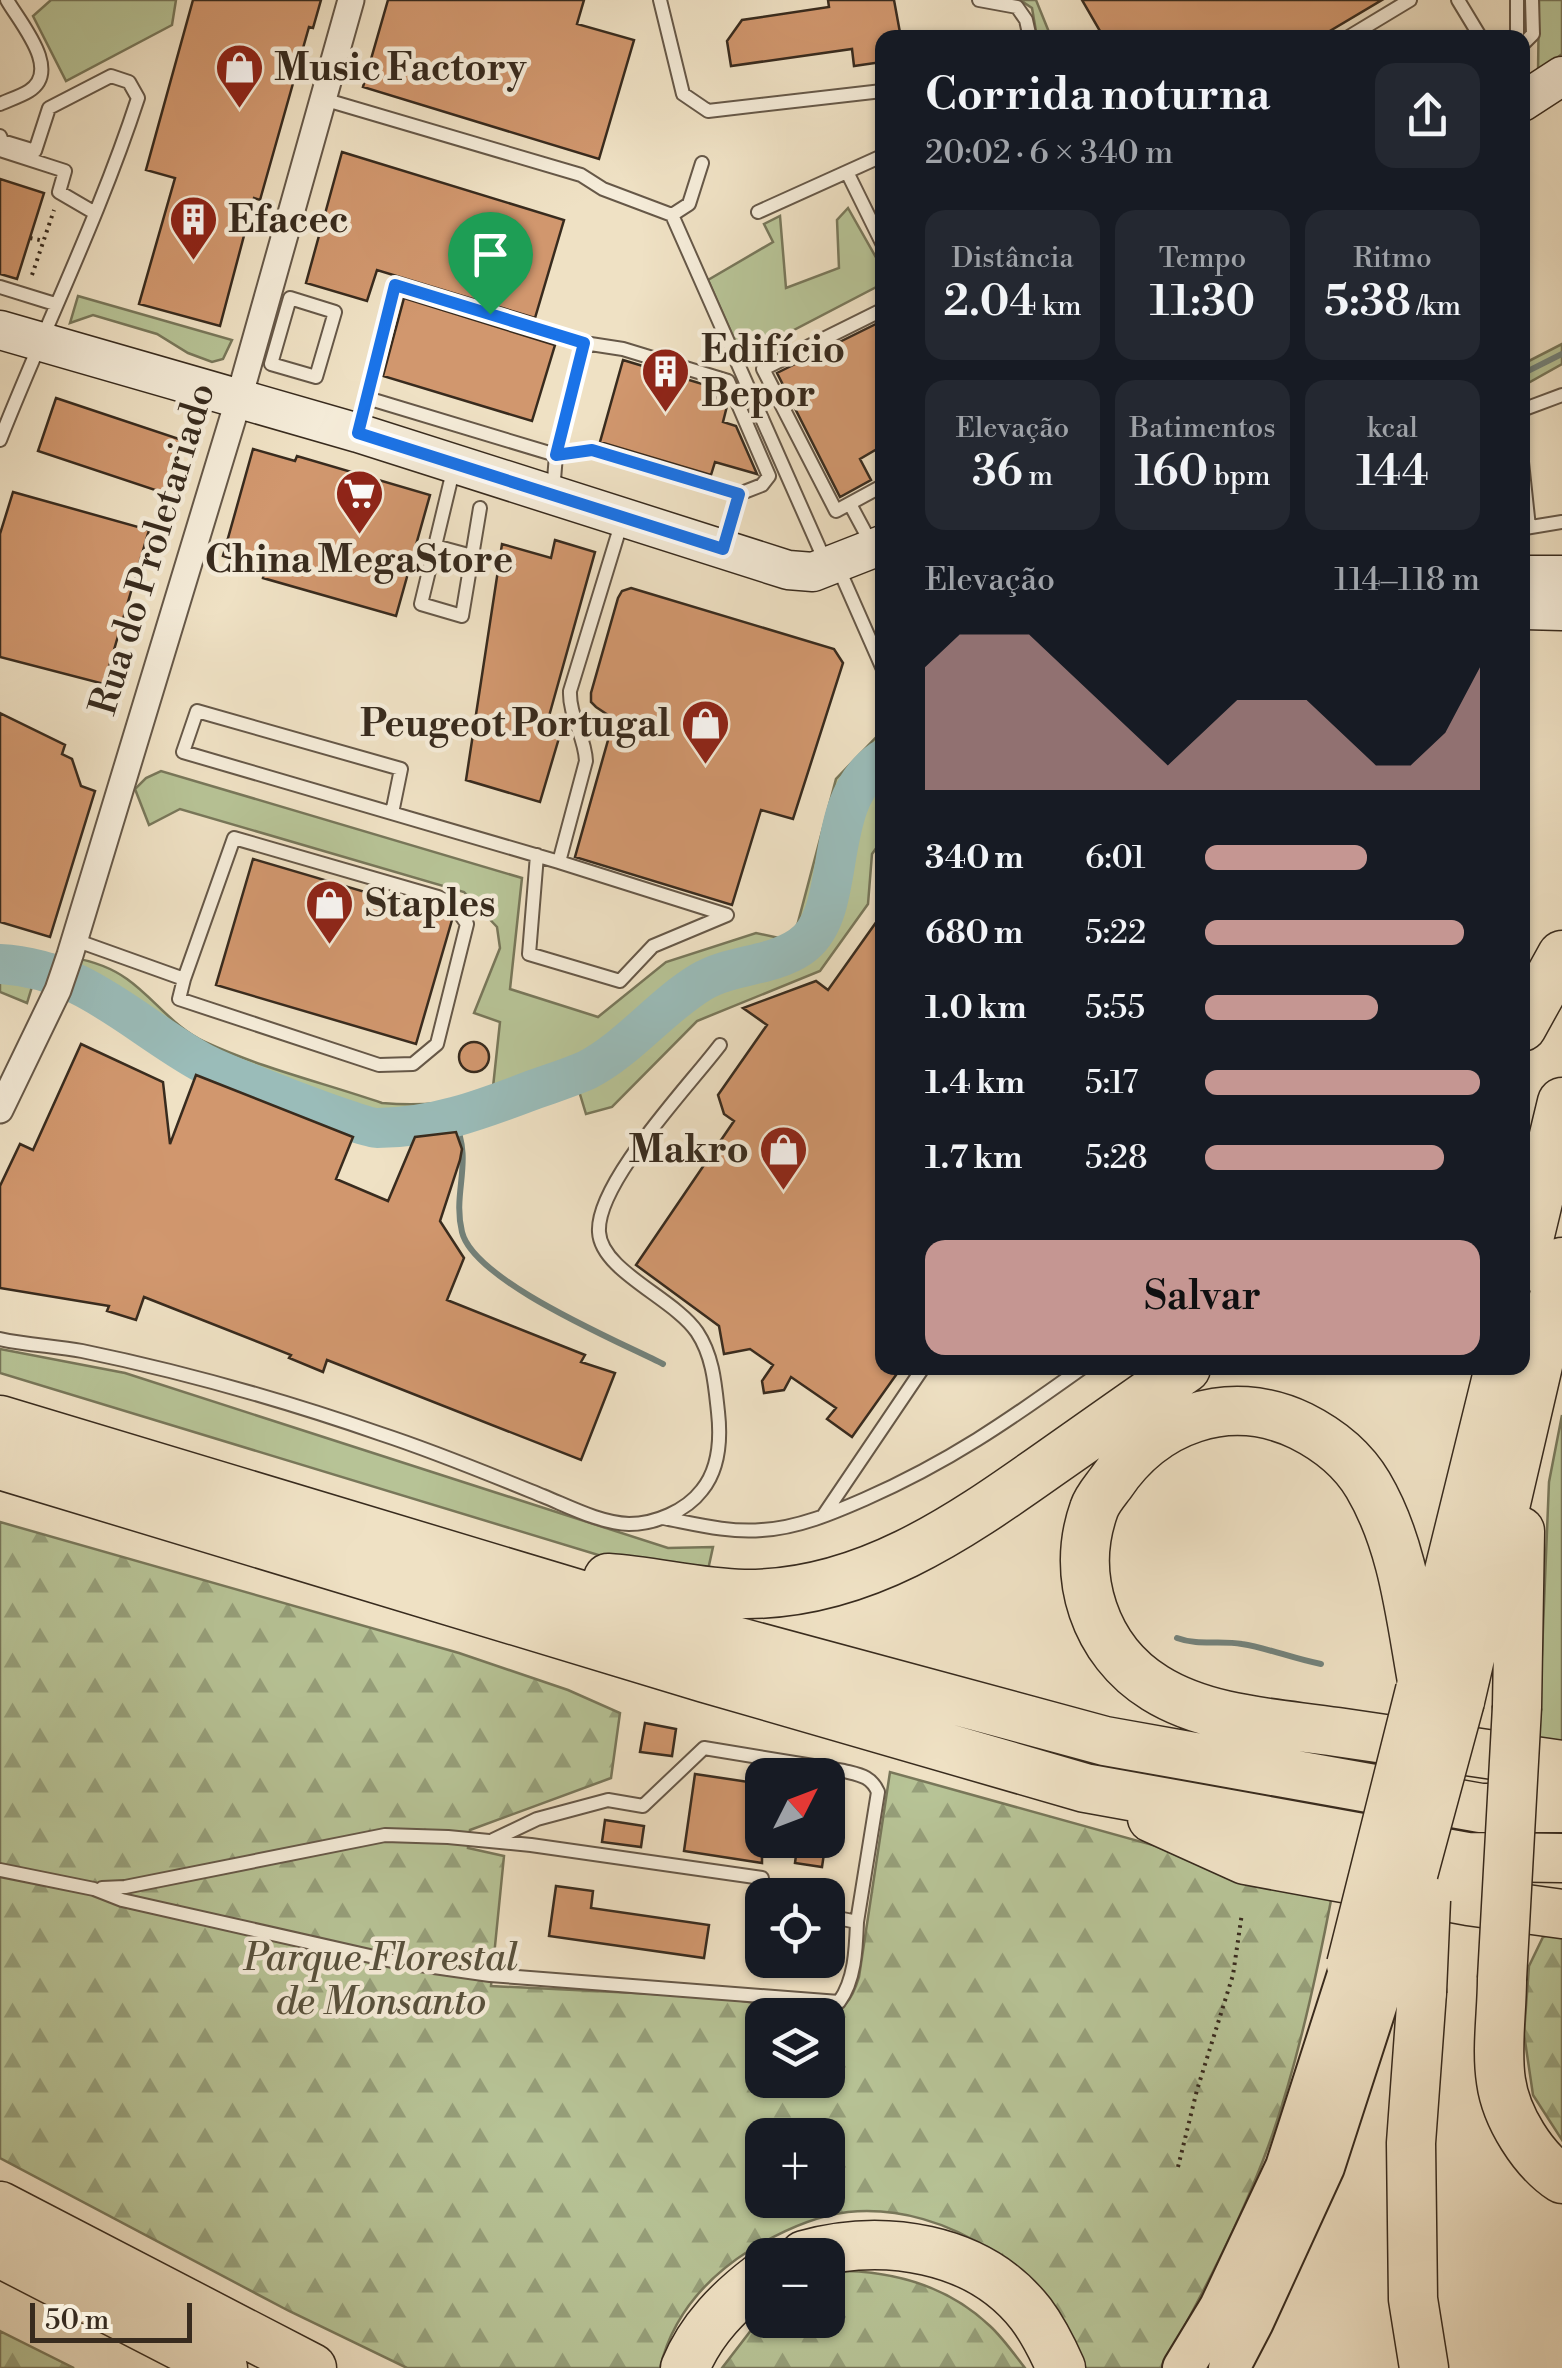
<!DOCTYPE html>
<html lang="pt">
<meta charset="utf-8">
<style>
:root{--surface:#171b24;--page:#242831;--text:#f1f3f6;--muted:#9ea1a6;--accent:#c59692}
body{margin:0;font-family:"Libre Bodoni",serif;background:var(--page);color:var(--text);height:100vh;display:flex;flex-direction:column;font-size:38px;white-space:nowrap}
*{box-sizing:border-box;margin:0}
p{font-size:32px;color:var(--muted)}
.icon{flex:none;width:55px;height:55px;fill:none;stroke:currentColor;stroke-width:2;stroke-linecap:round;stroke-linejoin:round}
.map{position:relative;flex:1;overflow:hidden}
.side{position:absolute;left:875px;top:30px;width:655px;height:1345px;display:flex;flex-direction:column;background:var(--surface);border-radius:20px;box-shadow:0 2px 8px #0004}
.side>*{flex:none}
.needle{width:65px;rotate:48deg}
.controls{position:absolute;left:745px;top:1758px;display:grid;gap:20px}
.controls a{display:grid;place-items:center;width:100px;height:100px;border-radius:20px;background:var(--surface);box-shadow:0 2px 8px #0004;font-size:50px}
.scale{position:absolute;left:30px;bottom:25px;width:162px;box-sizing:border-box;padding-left:10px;border:5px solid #382b1e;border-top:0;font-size:28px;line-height:35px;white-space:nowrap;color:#382b1e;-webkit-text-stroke:8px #f5ecd9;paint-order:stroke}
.pin{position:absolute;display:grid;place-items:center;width:85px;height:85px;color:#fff;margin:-102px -42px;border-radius:50% 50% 50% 0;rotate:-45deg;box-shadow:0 0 10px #0007}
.pin .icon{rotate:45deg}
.round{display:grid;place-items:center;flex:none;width:105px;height:105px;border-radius:20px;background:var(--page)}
.summary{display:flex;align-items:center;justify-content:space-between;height:170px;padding:0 50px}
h1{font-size:45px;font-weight:600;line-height:75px}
.stats{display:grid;grid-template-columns:repeat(3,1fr);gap:15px;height:170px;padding:10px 50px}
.stats div{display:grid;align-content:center;border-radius:20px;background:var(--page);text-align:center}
.stats b{font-size:42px;font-weight:600}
.stats small{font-size:28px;font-weight:400}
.stats p{font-size:28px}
.chart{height:280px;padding:20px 50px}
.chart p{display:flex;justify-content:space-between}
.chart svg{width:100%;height:180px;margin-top:10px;fill:var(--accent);opacity:.7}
.primary-button{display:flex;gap:20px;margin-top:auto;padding:20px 50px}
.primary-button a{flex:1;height:115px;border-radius:20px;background:var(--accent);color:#111;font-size:40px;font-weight:600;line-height:115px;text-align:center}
ul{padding:0 50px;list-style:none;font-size:32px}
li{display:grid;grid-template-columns:160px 120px 1fr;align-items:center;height:75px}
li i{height:25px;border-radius:12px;background:var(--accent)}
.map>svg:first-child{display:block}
.green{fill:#b7c396;stroke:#78775a;stroke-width:2.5}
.forest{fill:url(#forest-firs);stroke:#78775a;stroke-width:2.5;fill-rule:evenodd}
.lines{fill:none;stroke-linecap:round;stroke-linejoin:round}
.stream{stroke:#73827b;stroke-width:6}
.river{stroke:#9abcb9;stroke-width:40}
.building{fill:#d1976e;stroke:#382b1e;stroke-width:2.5}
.lane-casing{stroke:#665848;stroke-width:16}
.street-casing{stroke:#665848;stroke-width:29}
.secondary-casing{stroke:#382b1e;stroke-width:41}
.primary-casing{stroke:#382b1e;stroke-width:44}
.highway-casing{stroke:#382b1e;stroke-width:51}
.path{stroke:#382b1e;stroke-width:4;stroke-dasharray:2.5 5;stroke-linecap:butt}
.lane{stroke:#f5ecd9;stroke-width:12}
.street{stroke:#f5ecd9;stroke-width:25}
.secondary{stroke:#f5ecd9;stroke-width:38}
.primary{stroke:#efe1c4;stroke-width:40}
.highway{stroke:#efe1c4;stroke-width:48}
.highway-bridge-casing{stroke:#382b1e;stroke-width:51;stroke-linecap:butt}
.highway-bridge{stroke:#efe1c4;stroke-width:48}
.route-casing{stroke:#fff;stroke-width:20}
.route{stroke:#1a73e8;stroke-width:12}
.labels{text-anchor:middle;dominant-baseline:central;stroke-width:9;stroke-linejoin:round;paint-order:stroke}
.poi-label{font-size:38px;font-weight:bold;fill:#382b1e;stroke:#f5ecd9;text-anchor:start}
.street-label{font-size:38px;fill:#382b1e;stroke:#f5ecd9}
.park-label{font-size:38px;font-style:italic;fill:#58513c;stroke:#f5ecd9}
</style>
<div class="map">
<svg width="1562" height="2368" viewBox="0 0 1562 2368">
<defs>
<pattern id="forest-firs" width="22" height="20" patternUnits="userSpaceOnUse" patternTransform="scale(2.5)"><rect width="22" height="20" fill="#b7c396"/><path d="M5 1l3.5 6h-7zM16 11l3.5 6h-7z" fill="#969f7a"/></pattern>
</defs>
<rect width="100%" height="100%" fill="#efe1c4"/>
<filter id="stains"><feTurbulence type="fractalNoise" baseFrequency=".002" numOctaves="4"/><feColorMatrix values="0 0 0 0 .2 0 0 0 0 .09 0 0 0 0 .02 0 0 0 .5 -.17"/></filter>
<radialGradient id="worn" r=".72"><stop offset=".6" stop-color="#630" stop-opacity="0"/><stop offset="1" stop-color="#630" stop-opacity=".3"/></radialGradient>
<path class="green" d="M51,0H176L172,25L66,81L33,16Z
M1020,0H1036L1051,37H1037L1032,8Z
M1539,0H1562V54L1538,73Z
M848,208L882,268V284L742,357L708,280L773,242L764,224L780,216L786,288L839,268L837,220Z
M78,296L232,340L223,359L212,362L188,353L157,334L93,315L70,323Z
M1562,344V364L1523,386V364Z
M882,731V840L872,854L868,904L820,971L697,1021L612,1107L586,1114L579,1091L472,1122L473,1127L368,1143L184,1069L75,988L35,977L27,1003L0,992V952C43,954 91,953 127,979C154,998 174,1028 205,1042C261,1068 324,1083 382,1103C415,1106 464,1105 493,1087L500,1022L474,1013L500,948L497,927L464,892L180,809L149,825L135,789L146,778L161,771L522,878L510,989L598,1017L666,962L756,933L793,941L836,779Z
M0,1349L125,1373L668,1548L713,1547L706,1579L618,1561L0,1373Z
M1562,1415V1751H1538L1549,1482Z"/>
<path class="forest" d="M0,1522L459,1653L568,1690L620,1713L611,1778L470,1830L468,1848L504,1856L491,1986L717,1997L818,2013C844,2014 852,2000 859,1977L890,1772L1332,1895C1317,1974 1299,2057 1273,2133C1245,2214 1203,2293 1162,2368H1085C1053,2275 949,2202 848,2212C813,2216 780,2232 750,2250C706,2278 672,2317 660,2368H407L289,2311L0,2158ZM762,2015H828V2080H762ZM762,2135H828V2200H762Z
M1558,1930L1562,1931V2140L1533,2095L1524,2034L1529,1966L1543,1937Z
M848,2271C900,2273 951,2289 990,2326C1003,2338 1014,2354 1025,2368H722L762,2316V2320H828V2276Z
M0,2331L74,2368H0Z"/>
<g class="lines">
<path class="stream" d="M1522,374L1562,354
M454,1120C474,1162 452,1191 462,1232C474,1281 618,1341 663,1364
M1177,1638C1198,1646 1221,1640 1242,1644C1268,1648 1294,1659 1321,1664"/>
<path class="river" d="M0,964C83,968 133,1024 201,1062C220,1073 361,1128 377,1128C432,1128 480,1110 530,1091C549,1084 569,1078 587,1070C628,1049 661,1006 701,982C731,964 770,967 800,947C851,913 818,804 882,760"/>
</g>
<path class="building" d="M193,0H321L313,28L309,27L260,200L254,198L220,326L139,304L175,178L146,170Z
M388,0H584L577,24L634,40L599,159L363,87Z
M828,0H894L901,38H882V62L854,66L852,49L731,66L727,41L742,20L829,7Z
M1082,0H1382L1318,38H1104Z
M342,152L564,220L535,318L377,270L367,301L306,283Z
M0,179L44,193L17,279L0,274Z
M404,298L555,345L532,421L383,376Z
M882,321V446L860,459L871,480L840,497L777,373Z
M623,360L719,389L714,403L727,406L723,422L736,426L757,474L715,462L711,475L600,442Z
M56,398L185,441L167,494L38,451Z
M253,449L295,461L297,456L430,495L396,616L263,578L265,569L223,556Z
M13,492L149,530L104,684L0,657V534Z
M555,540L595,552L544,734L559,738L540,802L466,780L502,544L551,558Z
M631,588L834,649L843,663L793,819L761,810L732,905L575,857L614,719L596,707L591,702V693L618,598L622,591Z
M0,713L65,745L62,754L72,759L81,786L95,791L50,937L0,922Z
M253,859L450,917L452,920L416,1044L216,985Z
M882,914V1368H901L852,1437L827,1419L836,1408L791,1377L784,1390L764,1393L762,1381L773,1365L750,1349L724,1354L719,1326L636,1265L734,1121L724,1114L718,1095L767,1025L743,1008L816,981L828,990Z
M459 1057a15 15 0 1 1 30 0a15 15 0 1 1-30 0Z
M81,1044L163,1082L170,1144L196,1075L353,1137L336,1179L388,1201L415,1137L456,1132L462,1149L460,1160L440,1221L464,1258L447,1300L585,1355L581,1362L615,1373L581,1460L327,1360L323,1372L289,1358L291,1355L144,1297L136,1320L107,1311L109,1306L0,1288V1186L20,1144L33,1150Z
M645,1723L676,1729L672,1756L640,1752Z
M695,1774L762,1784V1863L684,1851Z
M605,1820L644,1826L641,1847L602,1842Z
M798,1840H826L822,1867L795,1863Z
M556,1886L593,1891L591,1908L709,1925L704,1958L549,1936Z"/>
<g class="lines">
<defs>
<path id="lane" d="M660,0L683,94L708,111L882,91
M979,0L1017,7L1026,20L1030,38
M1458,0L1481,38
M1517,0V38
M1347,38L1410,0
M1522,45L1533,34L1532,0
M323,99L581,175L603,189L672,215L825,561
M0,104C9,100 21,96 29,91C62,70 20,23 7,0
M0,136L2,141L35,151L49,108L111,76L129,82L138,98C100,215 45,326 0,440
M0,150L65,171L59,192L95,213
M847,172L882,243
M758,212L882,156
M672,215L689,204L702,163
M0,287L55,304
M290,298L335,312L316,377L271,364Z
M882,310L763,369L836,511L882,486
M584,343L623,349L728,381L769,476L762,485L739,494
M367,398L556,455L592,450L739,494L724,546
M1522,410L1562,395
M359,430L395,285L584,343L556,455L553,492
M1522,462L1529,527
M454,467L421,604L462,616L480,508
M850,504L872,545
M1525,528L1562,522
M435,546L472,556
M838,567L882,667
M392,813L401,769L197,711L183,752L559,862L586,761C585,736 569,716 570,691L622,521
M537,855L529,954L620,981L653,946L727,915L559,862
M75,940L184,979L234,838L438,897L453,904L467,924L437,1044L413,1064L379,1065L179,999L184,979
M0,1339C27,1345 55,1346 82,1351C184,1372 283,1400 381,1434C436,1452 489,1474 543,1496C570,1507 600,1523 629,1524C655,1524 686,1511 702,1490C719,1469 721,1439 718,1412C715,1384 713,1356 697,1332C674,1298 601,1271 599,1232C596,1183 689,1086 720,1045
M823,1516L923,1368
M663,1518C695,1524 729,1533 762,1530C798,1528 833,1513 865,1499C949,1462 1008,1421 1082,1368
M493,1840L537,1819L608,1800L643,1806L704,1748L844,1771C860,1775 871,1776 878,1792L857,1922
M0,1870L94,1889L122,1900L392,1961L490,1975L839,2002C855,1980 856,1949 857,1922L828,1916
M102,1888L125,1887L385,1835L448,1837L531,1845L762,1878"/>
<path id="street" d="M0,1110L58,990L70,955L239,398L351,0"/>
<path id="secondary" d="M1522,102L1562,76
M0,330L358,433L788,570L813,572L882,545
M1522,575H1562
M1522,610L1562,611"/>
<path id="primary" d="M1183,2368L1220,2307L1286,2167L1351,1965
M1229,2368L1253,2322L1324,2167L1384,1982"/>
<path id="highway" d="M1522,1027L1562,955
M1522,1268L1562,1102
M0,1420L724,1638L1105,1741L1481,1808H1562
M0,1465L705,1678L1085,1788L1468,1857L1562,1858
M608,1578C654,1581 698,1593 744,1594C862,1595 957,1529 1049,1464C1095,1432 1140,1400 1186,1368
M1427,1660L1499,1368
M1422,1681C1410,1614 1403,1544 1368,1485C1352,1458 1329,1440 1301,1426C1228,1391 1153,1420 1110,1484C1104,1492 1097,1500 1094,1509C1070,1576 1095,1651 1155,1688C1208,1721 1277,1723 1337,1732C1412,1743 1487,1754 1562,1765
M1460,1701L1562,1262
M1517,1707L1520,1531
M1152,1818L1245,1860L1468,1901L1562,1914
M1502,1979C1502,2012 1496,2049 1501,2081C1506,2117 1533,2160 1562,2179
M1422,1992L1411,2143L1413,2299L1424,2368
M0,2206L312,2368
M0,2253L223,2368
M804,2255C882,2233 978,2246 1031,2314C1043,2330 1053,2350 1061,2368
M685,2368C701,2329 729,2301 762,2276"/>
</defs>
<use href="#lane" class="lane-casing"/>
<use href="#street" class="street-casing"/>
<use href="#secondary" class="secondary-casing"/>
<use href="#primary" class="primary-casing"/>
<use href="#highway" class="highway-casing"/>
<path class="path" d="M30,238L44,241
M32,275L54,210
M1178,2167L1197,2090L1233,1975L1242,1913"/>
<use href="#lane" class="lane"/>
<use href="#street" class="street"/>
<use href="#secondary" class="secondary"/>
<use href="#primary" class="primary"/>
<use href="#highway" class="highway"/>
<defs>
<path id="highway-bridge" d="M1351,1965L1420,1690
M1502,1979L1517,1707
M1384,1982L1460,1701
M1422,1992L1426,1900"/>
</defs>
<use href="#highway-bridge" class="highway-bridge-casing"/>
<use href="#highway-bridge" class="highway-bridge"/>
</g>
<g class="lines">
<defs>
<path id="route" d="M395,285L584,343L556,455L592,450L739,494L723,549L358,433Z"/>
</defs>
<use href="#route" class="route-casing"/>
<use href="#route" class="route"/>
</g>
<defs>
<symbol id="shop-pin" viewBox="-11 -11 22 30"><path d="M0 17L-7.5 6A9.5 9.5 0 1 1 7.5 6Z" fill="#8f2418" stroke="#f5ecd9"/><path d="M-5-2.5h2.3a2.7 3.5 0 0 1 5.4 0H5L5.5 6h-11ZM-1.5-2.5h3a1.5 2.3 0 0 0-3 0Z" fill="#fff"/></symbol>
<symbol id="building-pin" viewBox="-11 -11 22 30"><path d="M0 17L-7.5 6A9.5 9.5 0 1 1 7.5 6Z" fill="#8f2418" stroke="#f5ecd9"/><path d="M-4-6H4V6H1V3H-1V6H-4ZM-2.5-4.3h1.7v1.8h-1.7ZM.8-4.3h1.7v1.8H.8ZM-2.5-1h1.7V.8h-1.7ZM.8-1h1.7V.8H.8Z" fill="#fff"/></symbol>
<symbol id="supermarket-pin" viewBox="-11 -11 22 30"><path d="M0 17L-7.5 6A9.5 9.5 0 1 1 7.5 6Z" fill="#8f2418" stroke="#f5ecd9"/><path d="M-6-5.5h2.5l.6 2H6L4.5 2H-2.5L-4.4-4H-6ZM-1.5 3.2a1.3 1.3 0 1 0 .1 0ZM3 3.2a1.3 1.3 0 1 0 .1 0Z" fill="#fff"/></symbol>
</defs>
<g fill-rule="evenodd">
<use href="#shop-pin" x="212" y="40" width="55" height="75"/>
<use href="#building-pin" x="166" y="192" width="55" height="75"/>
<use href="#building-pin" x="638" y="344" width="55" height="75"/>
<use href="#supermarket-pin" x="332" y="466" width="55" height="75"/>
<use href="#shop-pin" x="678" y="696" width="55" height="75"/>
<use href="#shop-pin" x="302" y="876" width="55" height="75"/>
<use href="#shop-pin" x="756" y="1122" width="55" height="75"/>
</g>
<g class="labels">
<g class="poi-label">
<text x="274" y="68">Music Factory</text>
<text x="228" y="220">Efacec</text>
<text x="701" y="350">Edifício<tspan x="701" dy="44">Bepor</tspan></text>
<text x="359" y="560" text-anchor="middle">China MegaStore</text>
<text x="670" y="724" text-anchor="end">Peugeot Portugal</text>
<text x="365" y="904">Staples</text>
<text x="749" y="1150" text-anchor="end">Makro</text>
</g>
<g class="street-label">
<text transform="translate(153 549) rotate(-73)">Rua do Proletariado</text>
</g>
<g class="park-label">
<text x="381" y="1958">Parque Florestal<tspan x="381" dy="44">de Monsanto</tspan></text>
</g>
</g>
<rect width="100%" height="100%" filter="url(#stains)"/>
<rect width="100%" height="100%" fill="url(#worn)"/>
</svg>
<div class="controls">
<a><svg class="needle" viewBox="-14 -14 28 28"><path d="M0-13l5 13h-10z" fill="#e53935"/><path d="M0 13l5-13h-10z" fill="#9ea1a6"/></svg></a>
<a><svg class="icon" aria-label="locate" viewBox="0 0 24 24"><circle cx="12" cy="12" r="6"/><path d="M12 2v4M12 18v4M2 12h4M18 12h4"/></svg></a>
<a><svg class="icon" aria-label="layers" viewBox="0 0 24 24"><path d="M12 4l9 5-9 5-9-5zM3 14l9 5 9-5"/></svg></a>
<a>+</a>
<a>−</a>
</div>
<div class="scale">50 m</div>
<div class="pin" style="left:490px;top:314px;background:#1e9e55"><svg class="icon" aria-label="arrive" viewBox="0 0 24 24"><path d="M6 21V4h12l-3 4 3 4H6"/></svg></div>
<section class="side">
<div class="summary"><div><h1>Corrida noturna</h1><p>20:02 · 6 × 340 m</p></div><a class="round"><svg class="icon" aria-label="share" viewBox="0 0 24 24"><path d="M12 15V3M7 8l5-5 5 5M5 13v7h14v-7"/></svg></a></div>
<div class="stats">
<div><p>Distância</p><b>2.04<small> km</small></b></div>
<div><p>Tempo</p><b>11:30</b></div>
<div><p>Ritmo</p><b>5:38<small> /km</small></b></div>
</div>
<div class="stats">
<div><p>Elevação</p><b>36<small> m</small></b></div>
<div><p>Batimentos</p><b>160<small> bpm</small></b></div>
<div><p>kcal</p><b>144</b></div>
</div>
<div class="chart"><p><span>Elevação</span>114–118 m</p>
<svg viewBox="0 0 160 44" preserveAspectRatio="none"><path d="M0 44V14L10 6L20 6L30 6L40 14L50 22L60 30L70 38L80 30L90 22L100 22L110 22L120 30L130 38L140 38L150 30L160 14V44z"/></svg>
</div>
<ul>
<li><b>340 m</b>6:01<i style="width:59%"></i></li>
<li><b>680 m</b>5:22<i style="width:94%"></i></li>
<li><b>1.0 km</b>5:55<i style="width:63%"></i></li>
<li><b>1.4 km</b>5:17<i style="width:100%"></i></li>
<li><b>1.7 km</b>5:28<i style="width:87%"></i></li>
</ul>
<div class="primary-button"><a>Salvar</a></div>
</section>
</div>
